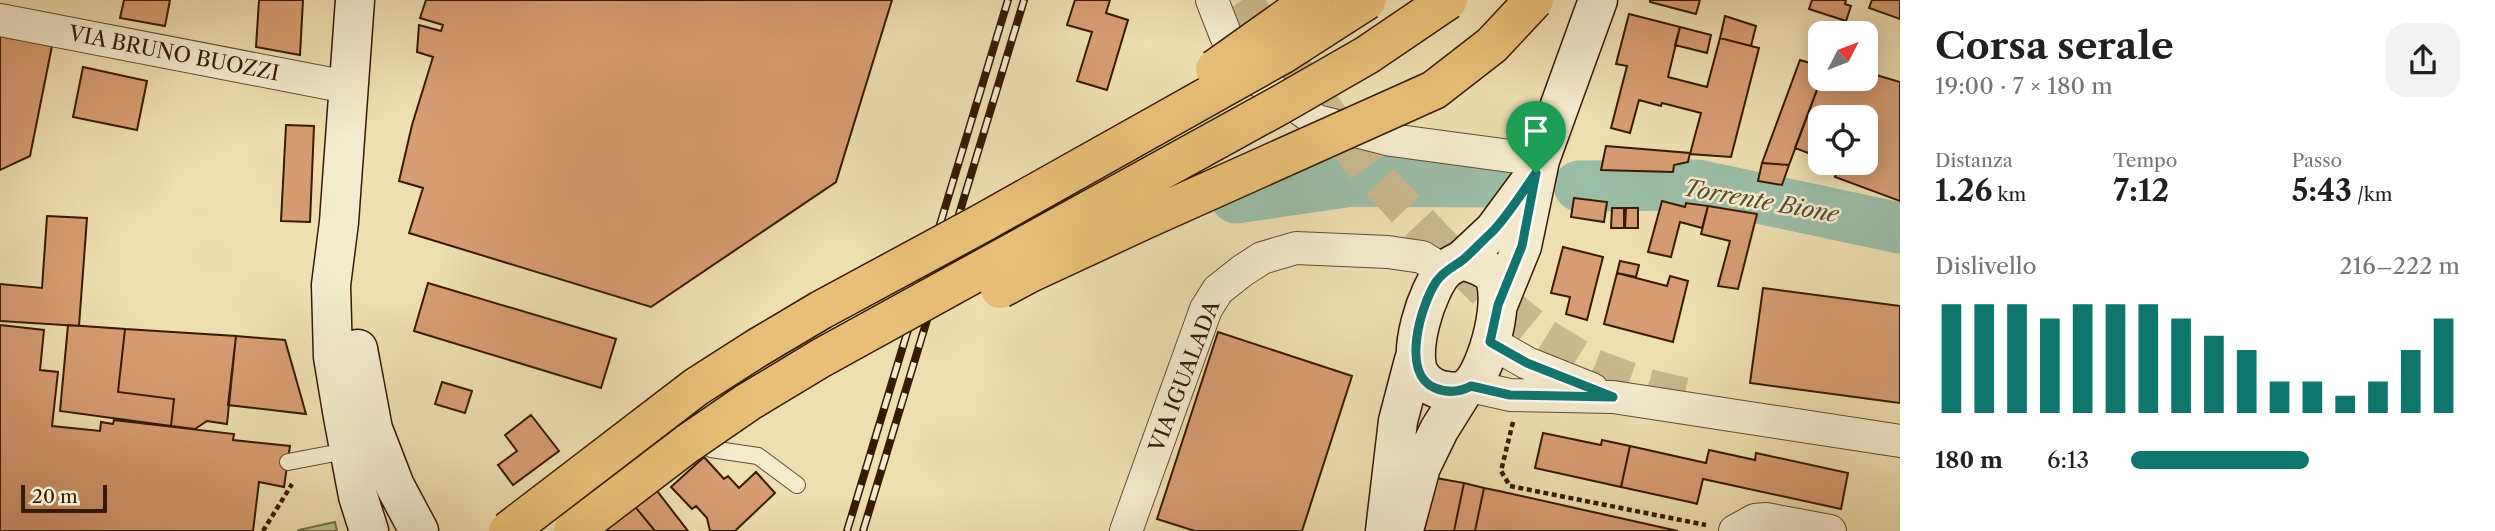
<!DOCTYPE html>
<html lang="it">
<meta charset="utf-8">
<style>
:root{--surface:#fff;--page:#f2f2f2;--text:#202124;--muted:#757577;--accent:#0f766e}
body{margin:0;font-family:"Libre Caslon Text",serif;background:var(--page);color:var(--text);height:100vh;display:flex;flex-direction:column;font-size:26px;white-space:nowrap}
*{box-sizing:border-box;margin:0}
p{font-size:23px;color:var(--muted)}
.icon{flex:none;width:38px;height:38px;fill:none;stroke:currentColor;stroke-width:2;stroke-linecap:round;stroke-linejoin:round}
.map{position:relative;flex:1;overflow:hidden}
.side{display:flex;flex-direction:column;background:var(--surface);width:595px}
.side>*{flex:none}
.needle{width:46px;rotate:48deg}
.buttons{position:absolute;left:1808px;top:21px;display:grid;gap:14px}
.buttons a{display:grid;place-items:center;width:70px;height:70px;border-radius:14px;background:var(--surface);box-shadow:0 4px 18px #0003;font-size:35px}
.scale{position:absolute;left:21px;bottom:18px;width:86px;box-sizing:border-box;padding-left:7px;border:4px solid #371a02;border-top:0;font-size:19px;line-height:24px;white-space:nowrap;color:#371a02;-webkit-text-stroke:5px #f4eacc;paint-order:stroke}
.pin{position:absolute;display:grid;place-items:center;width:60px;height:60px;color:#fff;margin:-72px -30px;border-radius:50% 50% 50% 0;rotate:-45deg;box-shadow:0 0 7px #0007}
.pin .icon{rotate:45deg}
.round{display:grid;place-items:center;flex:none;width:74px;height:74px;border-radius:21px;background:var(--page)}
.summary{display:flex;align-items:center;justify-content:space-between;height:119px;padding:0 35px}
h1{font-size:38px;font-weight:700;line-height:52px}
.figures{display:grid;grid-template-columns:repeat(3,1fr);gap:10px;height:119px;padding:7px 35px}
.figures div{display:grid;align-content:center}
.figures b{font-size:30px;font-weight:700}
.figures small{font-size:19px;font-weight:400}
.figures p{font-size:19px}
.chart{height:196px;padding:14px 35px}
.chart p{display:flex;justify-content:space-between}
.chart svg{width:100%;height:126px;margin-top:7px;stroke:var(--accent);stroke-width:6}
ul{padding:0 35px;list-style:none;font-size:23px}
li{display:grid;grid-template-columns:112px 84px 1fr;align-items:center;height:52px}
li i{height:18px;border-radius:9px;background:var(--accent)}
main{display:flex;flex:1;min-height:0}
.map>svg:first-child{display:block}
.green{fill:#b5c28e;stroke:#766e48;stroke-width:2}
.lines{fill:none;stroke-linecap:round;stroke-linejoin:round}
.river{stroke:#9bbda5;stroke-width:51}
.building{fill:#d69d72;stroke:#371a02;stroke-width:2}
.highway-tunnel{stroke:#c9b78d;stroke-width:38;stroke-dasharray:38 19;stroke-linecap:butt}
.lane-casing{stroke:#654b2e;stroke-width:18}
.street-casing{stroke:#654b2e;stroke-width:34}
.secondary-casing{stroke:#371a02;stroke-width:41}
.path{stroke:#371a02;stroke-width:4.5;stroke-dasharray:5 3.5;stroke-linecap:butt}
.lane{stroke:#f4eacc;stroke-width:16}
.street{stroke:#f4eacc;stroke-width:32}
.secondary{stroke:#f4eacc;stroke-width:38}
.rail-casing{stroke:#371a02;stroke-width:8}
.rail{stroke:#f4eacc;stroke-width:5;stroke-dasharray:16;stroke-linecap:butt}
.highway-bridge-casing{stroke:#371a02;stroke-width:41;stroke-linecap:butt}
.highway-bridge{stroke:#e7bf78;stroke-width:38}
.route-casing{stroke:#fff;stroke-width:14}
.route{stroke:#0f766e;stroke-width:9}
.labels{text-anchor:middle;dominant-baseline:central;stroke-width:5;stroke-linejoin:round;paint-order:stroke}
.street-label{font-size:21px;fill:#371a02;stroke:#f4eacc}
.water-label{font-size:23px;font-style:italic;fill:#554b33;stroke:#f4eacc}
</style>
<main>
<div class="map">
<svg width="1900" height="531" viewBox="0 0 1900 531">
<rect width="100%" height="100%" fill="#eedeb0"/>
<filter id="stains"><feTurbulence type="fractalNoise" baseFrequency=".00286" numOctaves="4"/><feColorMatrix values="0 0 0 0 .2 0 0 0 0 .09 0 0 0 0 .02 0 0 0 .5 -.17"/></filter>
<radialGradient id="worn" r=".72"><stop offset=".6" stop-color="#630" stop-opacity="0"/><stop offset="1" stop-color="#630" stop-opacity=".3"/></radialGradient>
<path class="green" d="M335,522L337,531H298L299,530Z"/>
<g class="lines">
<path class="river" d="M1579,186L1697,185L1900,228
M1236,198L1352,181L1497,182"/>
</g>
<path class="building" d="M124,0H170L165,26L120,18Z
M259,0H303L300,55L256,47Z
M426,0H892L836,182L651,307L409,233L423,188L399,181L412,125L433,57L417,52L419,25L441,31L443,25L420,18Z
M1075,0H1110L1106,13L1128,20L1107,90L1077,81L1092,32L1067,25Z
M1650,0H1700L1696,14L1650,2Z
M1812,0H1846L1845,4L1851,6L1846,21L1809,9Z
M1872,0H1900V19L1869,8Z
M1629,14L1680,27L1668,77L1707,87L1720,38L1759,48L1731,157L1690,154L1701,113L1662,103L1661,106L1639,100L1630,133L1611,128L1627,66L1616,64Z
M1725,16L1756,26L1751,46L1720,38Z
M1680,27L1711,35L1707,53L1675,45Z
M0,36L52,46L30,156L0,170Z
M1800,60L1820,66L1821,79L1789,165L1762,163Z
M83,67L147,81L137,130L73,117Z
M1866,72L1900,82V201L1835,177L1840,163H1866V117H1820V151L1818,150L1816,156L1795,148L1821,79H1866Z
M286,125L314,126L310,222L281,221Z
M1606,146L1690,153L1688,162L1674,165L1673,172L1601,170Z
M1762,163L1789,165L1782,185L1758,181Z
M1574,198L1607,202L1604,222L1571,217Z
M1662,201L1685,207L1686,203L1708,206L1702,228L1680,222L1671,257L1648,252Z
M1708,206L1757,214L1738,289L1718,286L1730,241L1701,234Z
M1612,208H1624V228H1611Z
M1626,208H1638V228H1625Z
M47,216L87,218L79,326L0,321V284L42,288Z
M1563,247L1603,257L1587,320L1566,314L1570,297L1551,293Z
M1620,261L1639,265L1636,277L1617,273Z
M1617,273L1667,286L1670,276L1688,281L1673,342L1604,324Z
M428,283L616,339L601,388L414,331Z
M1763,288L1900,306V403L1750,383Z
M0,325L44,330L40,370L58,372L52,426L100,431L101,422L113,424L114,420L234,434L233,440L290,446L284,487L259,482L253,531H0Z
M68,325L125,329L118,392L174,399L171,426L60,411Z
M125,329L236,336L227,424L207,421L195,429L171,426L174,399L118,392Z
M1218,332L1352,376L1302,531H1195L1157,519Z
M236,336L285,340L306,414L228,405Z
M442,382L472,391L465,413L435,404Z
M531,415L559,451L513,485L498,465L517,451L505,435Z
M1543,433L1601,445L1602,440L1630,446L1621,487L1535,468Z
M1630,446L1706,463L1709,450L1755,460L1756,453L1848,473L1841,509L1703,479L1697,504L1694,503L1621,487Z
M704,457L724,479L728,476L739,488L756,472L775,493L735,531H710L707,518L696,506L692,509L671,487Z
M1436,478L1464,483L1454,531H1424Z
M1464,483L1484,488L1475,531H1454Z
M654,487L688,531H655L632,503Z
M1484,488L1499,491L1678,531H1475Z
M632,503L655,531H594Z"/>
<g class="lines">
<path class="highway-tunnel" d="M1242,0L1367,168L1434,239L1487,291L1545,338L1594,368L1648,388L1690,398"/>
<defs>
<path id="lane" d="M711,449L758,456L797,485
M288,462L330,454"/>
<path id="street" d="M1212,0L1226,36L1260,81L1317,121L1391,140L1540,160
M0,20L347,87
M1490,342L1527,363L1592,389
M1470,386L1510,395L1613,397L1900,441
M1126,531L1206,309L1218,290L1242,271L1262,258L1296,248L1388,252L1422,257L1444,271
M1735,531L1755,520L1766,519L1830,531"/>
<path id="secondary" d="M355,0L339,222L331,285L333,357L343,417L358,496L369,531
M1462,260C1472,263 1483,266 1491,273C1509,292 1487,373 1468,387C1462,392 1454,392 1447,391C1437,390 1427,385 1421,376C1406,355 1427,289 1444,271C1449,266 1456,263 1462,260Z
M1462,260L1494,230L1531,180
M1498,305L1522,246L1540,160L1598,0
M358,349L373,429L395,486L419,531
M1405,526L1421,467L1439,430L1464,390
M1385,531L1398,421L1414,360"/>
</defs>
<use href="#lane" class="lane-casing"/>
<use href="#street" class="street-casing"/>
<use href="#secondary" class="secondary-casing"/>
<path class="path" d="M1513,422L1501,471L1510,486L1706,525
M263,531L292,484"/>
<use href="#lane" class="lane"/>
<use href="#street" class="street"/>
<use href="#secondary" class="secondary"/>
<defs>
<path id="rail" d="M847,531L1008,0
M863,531L1024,0"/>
</defs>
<use href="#rail" class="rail-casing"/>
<use href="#rail" class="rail"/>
<defs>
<path id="highway-bridge" d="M1215,69L1312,0
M1000,289L1030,273L1144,220L1434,90L1492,45L1534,0
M508,531L696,387L757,348L821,310L982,223L1283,54L1367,0
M573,531L687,444L748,402L821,358L1280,105L1367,55L1448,0"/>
</defs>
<use href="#highway-bridge" class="highway-bridge-casing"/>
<use href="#highway-bridge" class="highway-bridge"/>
</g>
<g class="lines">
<defs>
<path id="route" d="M1536,173L1522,246L1498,305L1490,342L1527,363L1613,397L1510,395L1471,386C1460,392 1447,393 1435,388C1400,374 1421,305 1436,282C1444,270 1454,267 1464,259C1473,251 1482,241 1491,233C1508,216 1522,192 1536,173Z"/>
</defs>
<use href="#route" class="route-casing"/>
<use href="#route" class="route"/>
</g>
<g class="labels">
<g class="street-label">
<text transform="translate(174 53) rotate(11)">VIA BRUNO BUOZZI</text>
<text transform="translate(1184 376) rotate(-69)">VIA IGUALADA</text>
</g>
<g class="water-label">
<text transform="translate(1761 201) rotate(10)">Torrente Bione</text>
</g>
</g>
<rect width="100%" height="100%" filter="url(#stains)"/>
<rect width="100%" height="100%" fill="url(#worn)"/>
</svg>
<div class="buttons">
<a><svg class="needle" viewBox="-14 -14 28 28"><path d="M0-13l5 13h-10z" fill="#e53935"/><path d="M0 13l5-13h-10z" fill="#757577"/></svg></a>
<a><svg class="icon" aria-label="locate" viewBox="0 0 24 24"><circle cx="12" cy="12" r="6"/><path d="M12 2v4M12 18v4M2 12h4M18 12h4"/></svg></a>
</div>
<div class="scale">20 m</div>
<div class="pin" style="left:1536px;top:173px;background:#1e9e55"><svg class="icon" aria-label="arrive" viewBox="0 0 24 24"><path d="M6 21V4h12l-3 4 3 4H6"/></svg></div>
</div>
<section class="side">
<div class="summary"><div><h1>Corsa serale</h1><p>19:00 · 7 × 180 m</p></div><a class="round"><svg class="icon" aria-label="share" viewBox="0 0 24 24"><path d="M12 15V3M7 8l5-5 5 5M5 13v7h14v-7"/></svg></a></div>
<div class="figures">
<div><p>Distanza</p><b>1.26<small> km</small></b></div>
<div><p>Tempo</p><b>7:12</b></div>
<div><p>Passo</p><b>5:43<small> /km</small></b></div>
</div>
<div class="chart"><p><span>Dislivello</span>216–222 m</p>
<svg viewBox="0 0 160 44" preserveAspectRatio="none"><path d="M5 44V6M15 44V6M25 44V6M35 44V11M45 44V6M55 44V6M65 44V6M75 44V11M85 44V17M95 44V22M105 44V33M115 44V33M125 44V38M135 44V33M145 44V22M155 44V11"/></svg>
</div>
<ul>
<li><b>180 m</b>6:13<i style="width:54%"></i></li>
</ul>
</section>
</main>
